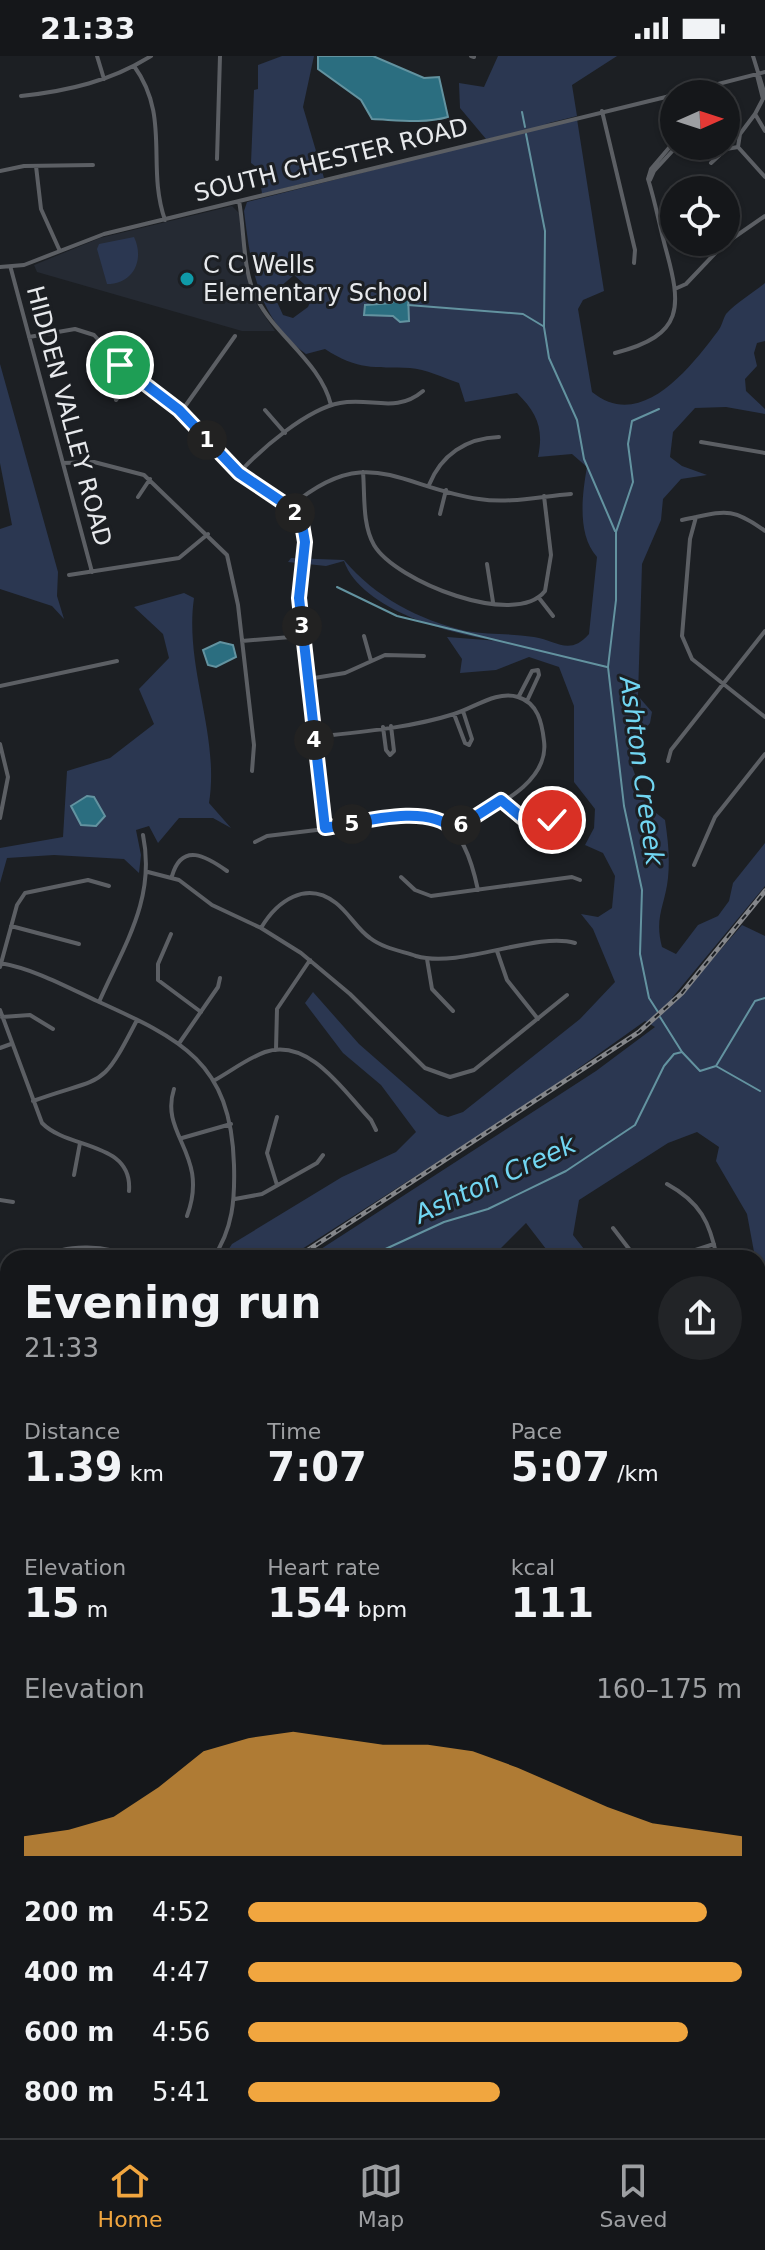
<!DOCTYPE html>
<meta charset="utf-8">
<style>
:root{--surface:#15171a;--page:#222427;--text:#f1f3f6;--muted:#9d9fa2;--line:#343639;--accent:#f1a63f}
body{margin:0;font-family:"DejaVu Sans",sans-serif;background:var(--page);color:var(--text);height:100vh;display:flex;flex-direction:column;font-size:30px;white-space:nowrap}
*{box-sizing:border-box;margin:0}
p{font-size:26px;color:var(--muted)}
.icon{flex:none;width:44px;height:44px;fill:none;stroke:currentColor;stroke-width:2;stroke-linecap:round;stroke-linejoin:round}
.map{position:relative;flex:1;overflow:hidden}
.sheet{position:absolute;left:0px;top:1194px;width:766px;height:888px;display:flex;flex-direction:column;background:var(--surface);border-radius:24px 24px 0 0;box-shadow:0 2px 6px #0004,0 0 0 2px var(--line)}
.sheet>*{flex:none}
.needle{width:52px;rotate:87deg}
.tools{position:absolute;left:660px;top:24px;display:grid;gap:16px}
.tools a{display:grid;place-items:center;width:80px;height:80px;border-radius:50%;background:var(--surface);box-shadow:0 2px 6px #0004,0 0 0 2px var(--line);font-size:40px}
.pin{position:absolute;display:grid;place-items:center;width:68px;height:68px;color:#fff;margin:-34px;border:4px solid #fff;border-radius:50%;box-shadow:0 2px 8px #0007}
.km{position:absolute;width:40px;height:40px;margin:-20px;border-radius:50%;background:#222;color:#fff;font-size:22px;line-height:40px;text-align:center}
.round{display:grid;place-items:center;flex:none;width:84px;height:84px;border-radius:42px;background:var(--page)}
.summary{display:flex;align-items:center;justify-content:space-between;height:136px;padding:0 24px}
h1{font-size:44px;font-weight:700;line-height:60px}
.stats{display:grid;grid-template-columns:repeat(3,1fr);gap:12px;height:136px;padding:8px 24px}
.stats div{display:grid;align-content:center}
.stats b{font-size:40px;font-weight:700}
.stats small{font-size:22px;font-weight:400}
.stats p{font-size:22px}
.chart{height:224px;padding:16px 24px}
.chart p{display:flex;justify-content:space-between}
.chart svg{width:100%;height:144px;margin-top:8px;fill:var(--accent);opacity:.7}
ul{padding:0 24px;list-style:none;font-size:26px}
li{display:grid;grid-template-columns:128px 96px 1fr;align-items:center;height:60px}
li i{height:20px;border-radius:10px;background:var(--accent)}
.status{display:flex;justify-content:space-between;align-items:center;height:56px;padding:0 40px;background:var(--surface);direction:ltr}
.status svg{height:22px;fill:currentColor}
.menu{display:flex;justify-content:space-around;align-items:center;height:112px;border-top:2px solid var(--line);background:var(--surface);font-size:22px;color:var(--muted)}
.menu a{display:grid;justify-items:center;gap:4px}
.menu .selected{color:var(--accent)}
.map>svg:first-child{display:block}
.built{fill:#252a33}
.green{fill:#2b3751;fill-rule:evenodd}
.water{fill:#2b6e80;stroke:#6393a0;stroke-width:2}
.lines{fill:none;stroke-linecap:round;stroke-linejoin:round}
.stream{stroke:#6393a0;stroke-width:2}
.minor{stroke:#5c5f64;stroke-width:4}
.major{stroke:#b58b50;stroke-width:6}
.highway{stroke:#f0a943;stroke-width:7}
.rail-casing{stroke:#84868a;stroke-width:5}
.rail{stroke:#1c1f23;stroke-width:2;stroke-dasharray:6;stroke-linecap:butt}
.route-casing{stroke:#fff;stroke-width:16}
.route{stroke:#1a73e8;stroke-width:10}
.culture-dot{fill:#0f9aa8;stroke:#1c1f23;stroke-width:3}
.labels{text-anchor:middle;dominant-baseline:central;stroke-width:6;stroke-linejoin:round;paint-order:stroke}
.street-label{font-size:24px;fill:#e7e9ec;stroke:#1c1f23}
.poi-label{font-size:24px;fill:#e7e9ec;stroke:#1c1f23;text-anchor:start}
.water-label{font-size:26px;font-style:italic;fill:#71d6f2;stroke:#1c1f23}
</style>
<div class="status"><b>21:33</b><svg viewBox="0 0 49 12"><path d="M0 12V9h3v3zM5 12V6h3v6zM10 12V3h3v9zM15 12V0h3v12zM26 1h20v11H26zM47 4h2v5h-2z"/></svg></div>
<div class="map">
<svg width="765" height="2082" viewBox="0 0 765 2082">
<rect width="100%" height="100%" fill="#1c1f23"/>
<path class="built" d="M232,150L239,157L252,241L275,275H242L37,216L34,209L100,182Z
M765,1722V1900L758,1901V1724Z"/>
<path class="green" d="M282,0H314L303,51L324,122L262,138L259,113L251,107L254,34L258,33V9Z
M498,0H617L572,29L577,60L545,68L577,63L604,235L583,244L578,253L592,336C641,376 690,312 718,275C722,270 723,263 726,258C736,247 753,237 765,227V285L757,287L754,297L757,310L745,323L746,335L765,353V358L726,351L695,352L673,376L670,401L682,410L707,419L681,423L663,443L661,464L642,508L638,640L652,656L650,667L635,686L629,702L646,749L665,764C668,784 670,802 668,822C665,850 654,861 662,891L676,898L698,869L718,860L729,845L733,827L765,787V830L672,942L675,946L742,869L765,880V1255L747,1158L716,1105L719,1091L697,1076L668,1087L579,1144L573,1179L591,1202H553L526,1167L496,1197L497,1202H307L596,1015L655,971L645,965L531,1046L288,1202H223L232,1188L342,1121L396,1096L416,1076L381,1029L343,997L305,947L313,936L359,988L439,1058L448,1061L463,1056L580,963L615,926L593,873L581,858L598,861L612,852L615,820L603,797L585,789L594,772L595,753L574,726V650L559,611L529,601L496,614L460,617L462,603L447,581L499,585C453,579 361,554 344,505L326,510L288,506L291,502L344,504C375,541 419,564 466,575C488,579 511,577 534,581C557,585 570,600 589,578L597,501C577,479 582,439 587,411L572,398L538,401C544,372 537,357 517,337L465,346L459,327C444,322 425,313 410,312C374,311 357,314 325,293L306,298C257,262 251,211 244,155L247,146L523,76L486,83L460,52L459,27L484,31ZM294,219L314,237L308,251L293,262L283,259L273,237Z
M134,181C145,204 133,228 107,228L97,193L99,188Z
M0,308L58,516L57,540L64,563L52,550L0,533V473L12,469L0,407Z
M184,537L194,542C184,611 220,678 209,747L231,772L213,762H179L158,787L149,770L136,774L141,799L139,817L124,803L54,799L7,802L0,827V792L63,781L67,715L110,702L154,668L139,633L169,602L163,578L134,551Z
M8,1394V1700L0,1707V1399Z
M0,1731L8,1743V1835L0,1834Z
M314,2074H684L682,2082H298Z"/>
<path class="water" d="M318,0H373L424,22L439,21L448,61C423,68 397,64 372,63L361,44L318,13Z
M402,236L408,238L409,265L400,266L393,260L364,259L365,249L392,247Z
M220,586L233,589L236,601L216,611L208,609L203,594Z
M87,740L94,741L105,760L96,770L81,769L71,750Z
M0,1609L8,1612V1657L0,1665Z"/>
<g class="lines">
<path class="stream" d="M522,56L525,71
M526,78L545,175L544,271L549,302L577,364L584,403L615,475
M408,249L523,258L543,270
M337,531L397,560L607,611
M658,956L649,942L640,898L642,834L624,750L608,611L616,544V476L633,426L628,388L632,365L659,353
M660,961L682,996L700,1015L716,1010L760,1035
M716,1010L755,945L765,942
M366,1202L444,1166L488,1153L566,1115L635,1069L664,1010L674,998L682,996"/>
<path class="minor" d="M97,0L104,23
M471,0L474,1
M753,0L765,39L755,58L765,75
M134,10C171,61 146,110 165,164
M757,19L763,43
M679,38L765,16
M21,40C68,35 111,25 151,0
M668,40L674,76
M669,42L674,58
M602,55L635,194L634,207
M755,58L740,78L738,91L765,121
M217,103L220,0
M711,107L726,93L738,91
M36,110L41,153L59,193
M0,115L24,110L93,109
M650,124L654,115L677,90
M239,145C245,176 242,215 257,243C276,280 321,307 331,349
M0,211L24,209L104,178L674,39
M11,213L92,516
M677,232L686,228L723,189L765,160
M29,281L75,273L94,279L128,316L181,356L239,417L288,450L298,461L305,486L299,542L325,772
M615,297C685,279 682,251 665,190C659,167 655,145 648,123L651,113L674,86
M116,344L149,296
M265,354L285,377
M181,356L235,280
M701,386L765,397
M63,407L94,406L144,419L227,499L238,549L254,689L252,715
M363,416C365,439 362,468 374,489C395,525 515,573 545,535L551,499L544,440
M239,417C261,393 307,353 340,347C371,341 396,358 423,335
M429,429C441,399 466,382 499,381
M138,441L150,423
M290,451C367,385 399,431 479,443C509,448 542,440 571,438
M440,458L446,434
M696,461L690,483L682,580L692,603L765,661
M682,464C723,456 730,449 765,475
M487,508L493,546
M69,519L179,502L208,478
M539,542L553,560
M364,580L371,605
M242,585L303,580
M308,623L345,617L385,599L424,600
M0,630L117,605
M519,640L532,615L538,614L539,619L527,645
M454,658L465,687L469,689L472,683L463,655
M383,671L386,694L390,699L394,695L391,670
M314,681C360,676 410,672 454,658C474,652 497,634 518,641C538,647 542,667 544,685C550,730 486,754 454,774
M0,688L8,721L0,762
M668,705L671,694L765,575
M501,744C515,763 538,774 560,760
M255,786L267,780L432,760C462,770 472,806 478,834
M694,809L715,761L765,698
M148,816L179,824L212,849L261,872L301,897L350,938L425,1012L450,1021L474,1014L567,939
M172,820C182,786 206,800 227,815
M401,821L415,834L431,840L572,821L580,824
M11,870L79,888
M261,872C277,845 306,824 336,847C349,857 357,873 370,882C383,892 401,895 416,900C461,913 536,875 575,887
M171,878L158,908V924L201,956
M497,895L507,924L538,963
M427,903L432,933L453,955
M0,907C34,913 65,930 97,945C181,983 231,1006 234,1109C235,1143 233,1173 213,1202
M0,911L17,849L25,837L88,824L109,830
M99,946C124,889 156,843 143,779
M0,954L42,1067C68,1094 133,1085 129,1135
M2,961L30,959L53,973
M180,986L218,931L220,922
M0,992L11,988
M276,994L277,953L310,904
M215,1024C231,1015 248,1002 265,996C310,981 345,1037 371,1064L376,1074
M174,1033C159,1079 210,1098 187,1160
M33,1045C105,1019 100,1036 137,964
M277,1061L267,1097L277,1129
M182,1082L231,1068
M74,1119L80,1087
M667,1128C700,1146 710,1166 717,1202
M235,1143L262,1138L317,1107L323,1099
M0,1144L13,1146
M613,1172L636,1202
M44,1202C65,1187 109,1189 131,1202
M671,1202L714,1188
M0,1256L8,1259
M0,1332L8,1324
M758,1372L765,1370
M758,1441L765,1447
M758,1593L765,1592
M758,1698L762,1722
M0,1926L8,1925
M0,1959L8,1958
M0,1975L8,1994
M0,2051L8,2053
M176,2074L177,2082
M95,2079L133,2082
M95,2082V2074
M136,2082L139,2074
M211,2082L226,2074
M689,2082L692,2074"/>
<path class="major" d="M758,1723L765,1721
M0,1869L8,1868"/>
<path class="highway" d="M758,1910H765
M758,1921H765
M245,2082L260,2074
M269,2082L285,2074"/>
<defs>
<path id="rail" d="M296,1202L639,976L682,937L765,835
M0,1393L8,1388"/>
</defs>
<use href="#rail" class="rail-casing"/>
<use href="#rail" class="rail"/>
</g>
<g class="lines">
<defs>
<path id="route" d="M120,309L179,354L239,417L288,450L302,468L305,486L299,542L325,772C359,767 428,746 454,774L501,744L526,765L552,764"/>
</defs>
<use href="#route" class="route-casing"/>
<use href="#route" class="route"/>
</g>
<circle class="culture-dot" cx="187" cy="223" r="8"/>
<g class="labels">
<g class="street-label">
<text transform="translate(331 104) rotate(-14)">SOUTH CHESTER ROAD</text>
<text transform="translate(69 360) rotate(75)">HIDDEN VALLEY ROAD</text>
</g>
<g class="poi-label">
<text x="203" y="209">C C Wells<tspan x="203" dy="28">Elementary School</tspan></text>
</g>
<g class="water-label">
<text transform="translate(642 715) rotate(82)">Ashton Creeek</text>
<text transform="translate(495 1123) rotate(-25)">Ashton Creek</text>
</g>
</g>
</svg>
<div class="tools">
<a><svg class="needle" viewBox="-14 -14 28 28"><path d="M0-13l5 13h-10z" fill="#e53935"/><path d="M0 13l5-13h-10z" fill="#9d9fa2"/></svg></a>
<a><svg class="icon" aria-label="locate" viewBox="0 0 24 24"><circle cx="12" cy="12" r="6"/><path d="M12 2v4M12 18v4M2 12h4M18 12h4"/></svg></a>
</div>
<div class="pin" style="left:120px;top:309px;background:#1e9e55"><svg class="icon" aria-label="arrive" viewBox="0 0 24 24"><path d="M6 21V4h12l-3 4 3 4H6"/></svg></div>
<div class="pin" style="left:552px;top:764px;background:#d93025"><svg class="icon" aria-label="check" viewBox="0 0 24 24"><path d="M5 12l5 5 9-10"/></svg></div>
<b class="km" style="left:207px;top:384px">1</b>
<b class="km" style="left:295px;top:457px">2</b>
<b class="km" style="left:302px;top:570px">3</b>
<b class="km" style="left:314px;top:684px">4</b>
<b class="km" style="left:352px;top:768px">5</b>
<b class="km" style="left:461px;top:769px">6</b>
<section class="sheet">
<div class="summary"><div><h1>Evening run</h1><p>21:33</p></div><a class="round"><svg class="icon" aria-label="share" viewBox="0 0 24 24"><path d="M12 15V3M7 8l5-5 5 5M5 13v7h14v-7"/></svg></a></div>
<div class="stats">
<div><p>Distance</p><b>1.39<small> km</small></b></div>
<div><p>Time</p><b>7:07</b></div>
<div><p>Pace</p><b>5:07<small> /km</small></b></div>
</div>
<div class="stats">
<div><p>Elevation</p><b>15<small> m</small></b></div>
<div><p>Heart rate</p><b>154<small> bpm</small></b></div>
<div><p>kcal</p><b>111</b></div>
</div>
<div class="chart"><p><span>Elevation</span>160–175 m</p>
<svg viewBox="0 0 160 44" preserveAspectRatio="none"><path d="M0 44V38L10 36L20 32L30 23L40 12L50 8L60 6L70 8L80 10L90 10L100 12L110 17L120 23L130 29L140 34L150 36L160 38V44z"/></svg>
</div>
<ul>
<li><b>200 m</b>4:52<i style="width:93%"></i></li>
<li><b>400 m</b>4:47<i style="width:100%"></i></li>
<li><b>600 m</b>4:56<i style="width:89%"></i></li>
<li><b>800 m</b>5:41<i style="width:51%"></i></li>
</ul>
</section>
</div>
<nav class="menu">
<a class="selected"><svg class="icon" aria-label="home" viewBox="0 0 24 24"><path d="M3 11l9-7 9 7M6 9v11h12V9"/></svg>Home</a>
<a><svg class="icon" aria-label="map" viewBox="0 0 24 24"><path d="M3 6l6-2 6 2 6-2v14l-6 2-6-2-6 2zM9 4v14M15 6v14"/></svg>Map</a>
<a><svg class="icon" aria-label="saved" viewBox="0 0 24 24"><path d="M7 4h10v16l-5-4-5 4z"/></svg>Saved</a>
</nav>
